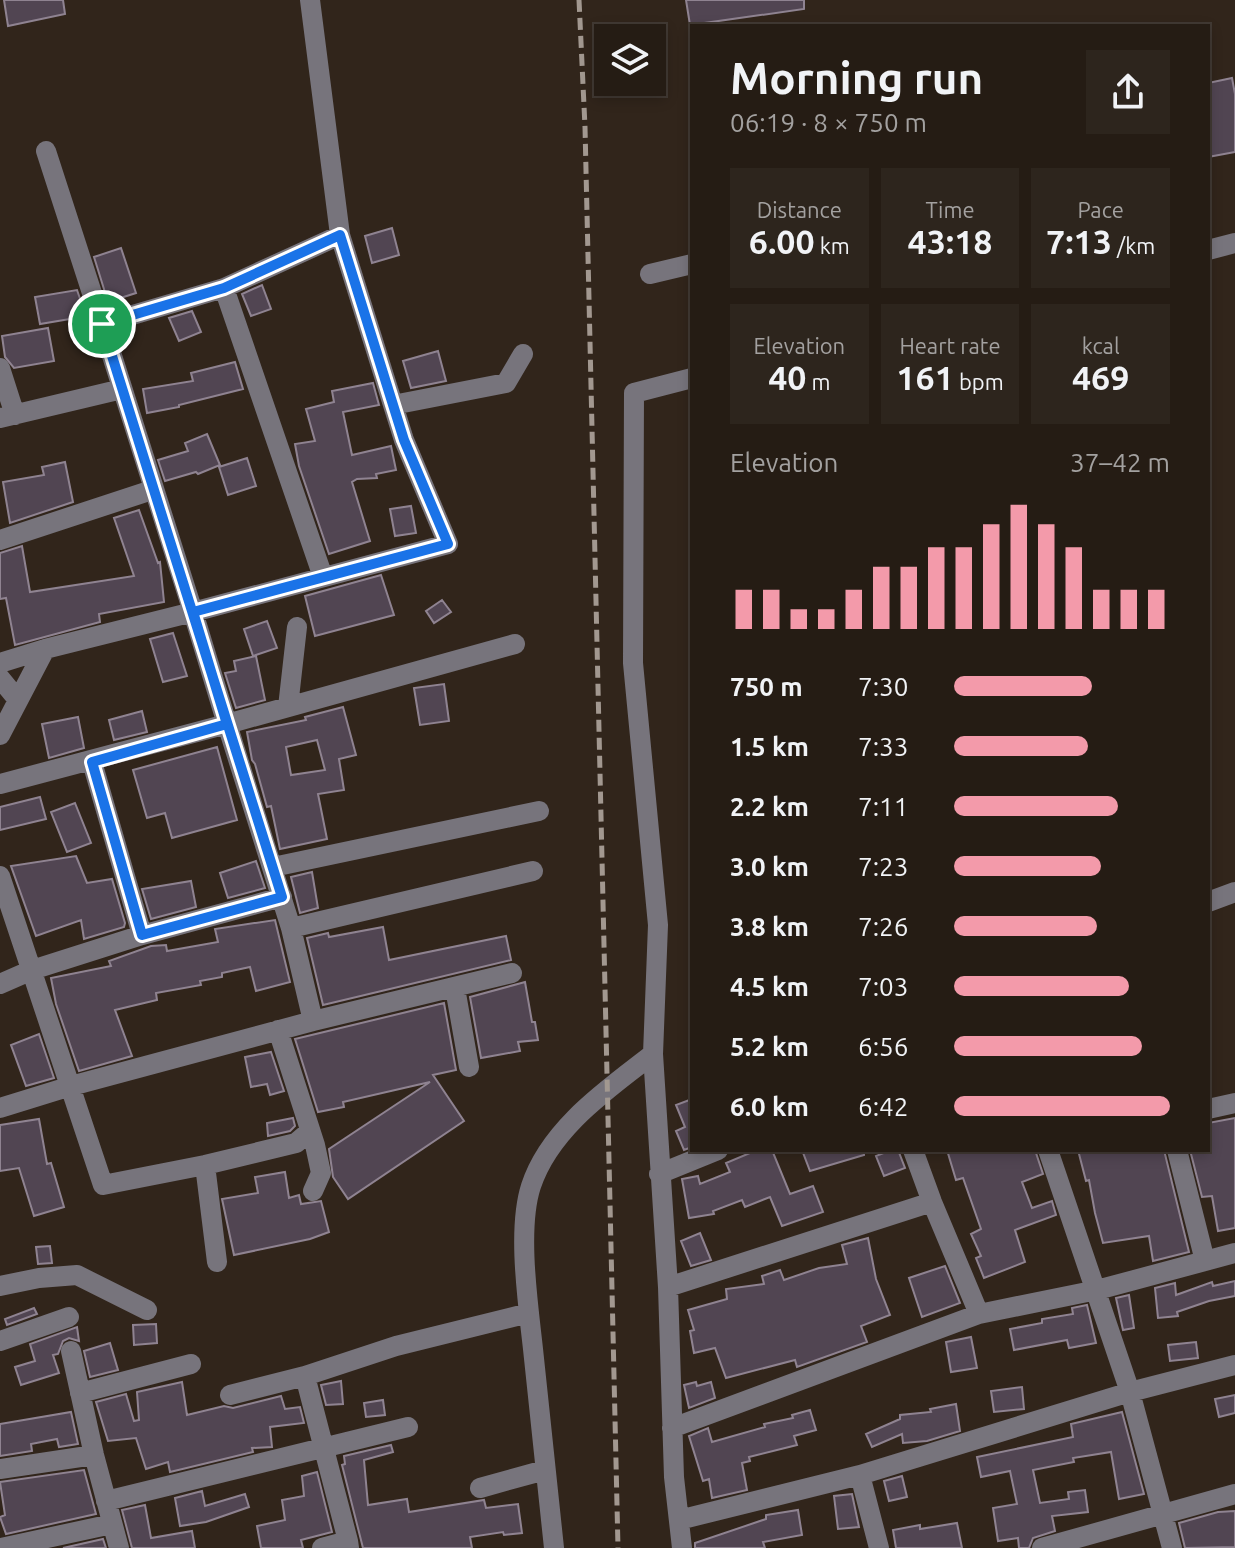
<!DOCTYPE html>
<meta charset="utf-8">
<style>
:root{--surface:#251c14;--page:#2d251d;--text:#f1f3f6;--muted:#a3a1a0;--line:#423a34;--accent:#f39aaa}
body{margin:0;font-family:Ubuntu,sans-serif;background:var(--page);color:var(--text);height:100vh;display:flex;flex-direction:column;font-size:30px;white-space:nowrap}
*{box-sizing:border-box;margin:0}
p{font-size:26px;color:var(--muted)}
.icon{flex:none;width:44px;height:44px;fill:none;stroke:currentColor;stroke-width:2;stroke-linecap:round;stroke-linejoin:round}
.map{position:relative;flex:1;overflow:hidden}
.panel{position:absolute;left:690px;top:24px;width:520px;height:1128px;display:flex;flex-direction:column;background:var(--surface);border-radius:0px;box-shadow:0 4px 12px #0003,0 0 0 2px var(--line)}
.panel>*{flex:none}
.controls{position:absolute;left:594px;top:24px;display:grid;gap:16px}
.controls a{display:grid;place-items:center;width:72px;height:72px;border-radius:0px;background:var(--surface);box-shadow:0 4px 12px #0003,0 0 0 2px var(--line);font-size:40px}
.pin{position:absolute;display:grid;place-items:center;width:68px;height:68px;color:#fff;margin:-34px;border:4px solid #fff;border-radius:50%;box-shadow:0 2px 8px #0007}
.round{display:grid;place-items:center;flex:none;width:84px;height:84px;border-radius:0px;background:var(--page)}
.overview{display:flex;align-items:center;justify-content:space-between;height:136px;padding:0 40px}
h1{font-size:44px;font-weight:700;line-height:60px}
.figures{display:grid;grid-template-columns:repeat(3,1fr);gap:12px;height:136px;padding:8px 40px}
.figures div{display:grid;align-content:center;border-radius:0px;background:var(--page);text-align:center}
.figures b{font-size:34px;font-weight:700}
.figures small{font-size:22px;font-weight:400}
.figures p{font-size:22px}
.chart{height:224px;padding:16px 40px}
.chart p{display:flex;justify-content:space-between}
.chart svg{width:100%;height:144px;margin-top:8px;stroke:var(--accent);stroke-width:6}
ul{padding:0 40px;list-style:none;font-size:26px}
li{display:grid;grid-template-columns:128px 96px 1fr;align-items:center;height:60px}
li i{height:20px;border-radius:10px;background:var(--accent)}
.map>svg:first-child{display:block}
.building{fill:#514552;stroke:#8f8391;stroke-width:2;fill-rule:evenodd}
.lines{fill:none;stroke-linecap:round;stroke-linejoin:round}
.minor{stroke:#77747c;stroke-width:20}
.rail{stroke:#a29890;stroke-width:5;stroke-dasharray:12 6;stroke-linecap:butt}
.route-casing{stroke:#fff;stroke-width:16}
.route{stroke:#1a73e8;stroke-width:10}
</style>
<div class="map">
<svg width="1235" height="1548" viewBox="0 0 1235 1548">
<rect width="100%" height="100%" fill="#31251b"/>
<path class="building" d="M4,0H63L65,14L8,26Z
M686,0H804V9L690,25Z
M1232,78L1235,94V152L1208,157V83Z
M392,228L399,255L372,263L365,236Z
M121,248L136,293L108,302L94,257Z
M262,285L271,309L251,316L242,294Z
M77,290L84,310L81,311L82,317L40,324L35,297Z
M192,311L201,332L179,341L169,318Z
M48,328L54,361L14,368L5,357L2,336Z
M438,351L446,381L411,388L403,361Z
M235,362L243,389L179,405V407L147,413L143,389L193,381L191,373Z
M373,383L379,405L343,412L352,455L391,446L396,470L376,474L377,478L357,479L352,482L370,541L329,554L299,466L295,444L315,441L306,409L334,402L332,391Z
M207,434L220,465L198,474L196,472L165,481L158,460L188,451L185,443Z
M247,458L256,486L228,495L219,467Z
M65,462L73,502L10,523L3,482L44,475L42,467Z
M411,506L416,533L395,536L390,509Z
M139,510L158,563L160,562L164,602L99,614L100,622L15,645L6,598L0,599V553L22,546L30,592L134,576L114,518Z
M381,575L394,615L315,636L305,596Z
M442,600L451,612L434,623L426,611Z
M267,621L277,648L253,656L244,629Z
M173,633L187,676L163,682L150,639Z
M256,656L265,700L236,708L225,673L236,671L234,661Z
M444,684L449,721L420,725L414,688Z
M343,707L356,755L339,759L344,790L318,794L327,839L280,849L271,806L267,807L255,764L252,760L247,732L306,720L305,717ZM317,740L325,770L291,775L286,747Z
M142,711L147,732L114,740L109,720Z
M78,717L84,748L49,758L42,724Z
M217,747L237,820L172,838L165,813L147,818L133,770Z
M40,797L46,819L0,830V807Z
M75,803L91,843L67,852L51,812Z
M76,856L87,883L112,879L125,923L124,927L84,939L81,920L36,936L11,866Z
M256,861L265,888L228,898L220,873Z
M312,872L318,908L300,913L291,877Z
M191,881L196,907L151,919L142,889Z
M275,920L290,982L256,991L250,967L222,973V977L200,981L201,985L156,993L157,1000L115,1010L132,1056L79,1071L56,1004L51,978L111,966L109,961L151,946L166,945L167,951L218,942L215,929Z
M383,927L389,960L506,936L511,960L323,1005L307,938L328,933L329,937Z
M525,982L532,1022H535L538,1040L518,1042L520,1051L481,1058L470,997Z
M444,1003L456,1070L433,1075L464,1121L348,1199L333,1177L329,1149L430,1082L343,1102L344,1107L318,1112L295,1039Z
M39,1034L54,1078L26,1086L11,1045Z
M271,1052L284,1091L270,1095L267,1084L251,1087L245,1057Z
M692,1099V1147L684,1150L676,1131L685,1127L676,1105Z
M293,1118L295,1126L290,1131L268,1136L267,1123Z
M1235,1118V1228L1218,1231L1212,1196L1202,1197L1190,1150H1208V1123Z
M39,1119L47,1164L51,1163L64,1207L34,1216L19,1168L0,1171V1125Z
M757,1150H772L790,1194L813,1186L823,1212L782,1226L770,1197L745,1207L742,1200L713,1211L714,1214L689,1218L682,1179L698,1176L700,1184L730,1172L726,1163Z
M802,1150H864V1155L810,1171Z
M891,1150H898L905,1168L884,1176L876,1156Z
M947,1150H1035L1043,1174L1022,1182L1032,1208L1052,1201L1056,1215L1015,1230L1025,1262L984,1278L976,1258L981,1256L971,1234L981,1229L963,1178L956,1180Z
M1078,1150H1164L1189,1252L1153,1261L1149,1236L1103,1243L1095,1213L1089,1180L1086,1181Z
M285,1172L289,1198L299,1195L301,1204L321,1201L329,1232L310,1239L234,1255L222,1199L258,1193L255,1177Z
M700,1233L711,1260L691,1266L681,1241Z
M868,1238L876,1279L890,1315L861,1326L867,1342L797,1367L795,1360L726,1378L715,1348L694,1353L690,1331L694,1330L688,1310L727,1299L726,1289L764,1284L762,1276L780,1270L784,1280L819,1268L847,1264L842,1245Z
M50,1246L52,1263L38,1264L36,1247Z
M945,1266L960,1303L922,1317L909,1278Z
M1235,1281V1296L1209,1301L1177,1312L1178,1316L1158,1318L1155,1288L1175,1283L1176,1295L1212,1282L1213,1286Z
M1129,1295L1134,1328L1123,1330L1116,1298Z
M1087,1305L1096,1343L1069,1348L1067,1340L1014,1350L1010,1329L1042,1323V1319L1073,1314L1072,1308Z
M34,1308L37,1314L7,1325L5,1319Z
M156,1324L157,1343L134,1345L133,1325Z
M77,1327L79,1341L69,1338L63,1341L58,1354L53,1355L59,1373L21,1385L15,1367L35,1361L30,1344Z
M971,1337L977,1368L951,1372L946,1342Z
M1196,1342L1198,1358L1170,1361L1168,1345Z
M110,1343L118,1370L90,1377L84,1351Z
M341,1381L343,1404L326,1405L321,1385Z
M182,1382L187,1415L224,1406L233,1408L281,1396L285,1409L300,1407L304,1423L270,1427L272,1447L252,1448L253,1452L170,1472L168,1462L146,1469L136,1438L108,1441L96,1402L126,1394L134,1421L139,1420L137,1392Z
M696,1382L697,1386L711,1382L715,1398L689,1408L684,1385Z
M1022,1387L1024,1409L994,1412L991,1391Z
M1235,1395V1413L1219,1417L1215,1399Z
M383,1400L385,1415L366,1417L364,1403Z
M956,1404L960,1431L927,1441L903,1443L902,1434L872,1447L866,1434L900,1419V1415L931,1412L930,1409Z
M810,1410L816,1430L794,1436L797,1445L749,1457L750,1461L742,1463L747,1490L712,1498L709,1479L703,1481L689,1436L708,1428L712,1442L765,1427L764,1424L793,1418L792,1415Z
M71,1412L78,1444L59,1447L57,1439L31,1444L32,1451L0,1456V1424Z
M1122,1412L1144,1494L1119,1499L1111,1452L1073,1458L1074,1462L1033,1470L1040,1503L1069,1499L1068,1492L1085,1490L1088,1512L1052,1516L1055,1531L1033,1538L1029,1548H1019L1018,1538L998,1541L993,1508L1017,1504L1010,1471L981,1477L977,1457L1073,1437L1071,1424Z
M391,1445L393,1452L364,1460L368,1505L407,1499L409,1512L484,1500L486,1508L518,1504L522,1533L504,1535L503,1532L470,1537L472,1548H363L342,1465L345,1464L344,1456Z
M84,1470L96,1514L6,1534L0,1517L5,1515L0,1482Z
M317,1472L332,1532L301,1540L303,1548H261L257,1526L285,1520L282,1500L304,1496L302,1476Z
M902,1476L907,1497L889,1501L884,1481Z
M202,1491L205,1506L245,1494L249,1507L206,1522L180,1526L175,1498Z
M852,1494L859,1527L838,1529L834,1496Z
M145,1505L151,1538L192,1531L195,1548H132L122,1510Z
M798,1510L802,1535L763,1542L765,1548H695V1543L766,1519V1515Z
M1235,1511V1547L1185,1548L1179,1523L1218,1512Z
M957,1523L962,1548H896L893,1530L920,1525V1529Z
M103,1539L106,1548H63Z"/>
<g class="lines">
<path class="minor" d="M310,0L340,235
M46,151L102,324
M1208,250L1235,243
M650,274L692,264
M224,288L323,577
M0,368L15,415
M393,405L506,383L523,354
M0,418L122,389
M0,540L152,490
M0,663L45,649L193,612L102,324L224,288L340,235L404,440L448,544L193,612L227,724L515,644
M0,678L18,700
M288,707L297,627
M0,735L45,649
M92,762L142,935
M0,784L227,724L291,928L313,1021L71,1086L0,1108
M273,867L539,811
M0,876L103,1185L205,1165L296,1143L309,1132
M1208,902L1235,892
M291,928L533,871
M0,984L32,970L142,935L282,897
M455,988L469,1067
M313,1021L512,973
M278,1030L315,1145L321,1173L313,1191
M1208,1109L1235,1103
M913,1150L932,1202L979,1314L1097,1290L1235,1253
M1048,1150L1130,1392L1172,1548
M1177,1150L1205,1261
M205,1165L217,1262
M659,1174L718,1150
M0,1286L39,1278L77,1275L147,1310
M668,1287L932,1202
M0,1341L69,1317
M71,1351L94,1455L119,1548
M305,1376L348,1541
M80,1393L191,1364
M230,1395L305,1376L396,1346L529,1313
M672,1428L979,1314
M0,1469L94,1455
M860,1475L879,1548
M480,1488L545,1470
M106,1501L408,1427
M679,1520L860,1475L1130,1392L1235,1365
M1,1548L112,1524
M322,1548L348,1541L349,1548
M554,1548C547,1482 540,1415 533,1349C528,1303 517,1229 531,1186C550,1128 608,1089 653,1054
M682,1548L674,1477L668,1287L653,1054L658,925L633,663L634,393L692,378
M1042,1548L1235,1494"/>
<path class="rail" d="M579,0L585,127L618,1548"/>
</g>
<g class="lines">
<defs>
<path id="route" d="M102,324C162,515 221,706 282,897L142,935L92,762L227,724L193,612L448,544L404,440L340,235L224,288L102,324"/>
</defs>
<use href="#route" class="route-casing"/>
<use href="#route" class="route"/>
</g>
</svg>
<div class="controls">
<a><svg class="icon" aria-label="layers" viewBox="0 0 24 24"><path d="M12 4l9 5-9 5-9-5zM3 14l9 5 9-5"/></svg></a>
</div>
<div class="pin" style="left:102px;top:324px;background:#1e9e55"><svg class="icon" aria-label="arrive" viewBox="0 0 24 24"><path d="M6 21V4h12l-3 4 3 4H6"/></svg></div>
<section class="panel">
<div class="overview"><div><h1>Morning run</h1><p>06:19 · 8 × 750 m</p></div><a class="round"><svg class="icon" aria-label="share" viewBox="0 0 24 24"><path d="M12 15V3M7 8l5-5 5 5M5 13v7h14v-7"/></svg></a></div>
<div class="figures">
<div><p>Distance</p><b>6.00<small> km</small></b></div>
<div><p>Time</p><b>43:18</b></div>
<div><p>Pace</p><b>7:13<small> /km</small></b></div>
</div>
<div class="figures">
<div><p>Elevation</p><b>40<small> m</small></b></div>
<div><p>Heart rate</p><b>161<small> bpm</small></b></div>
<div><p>kcal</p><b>469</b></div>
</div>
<div class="chart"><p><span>Elevation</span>37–42 m</p>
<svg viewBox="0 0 160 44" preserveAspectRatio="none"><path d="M5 44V32M15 44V32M25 44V38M35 44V38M45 44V32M55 44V25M65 44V25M75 44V19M85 44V19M95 44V12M105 44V6M115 44V12M125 44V19M135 44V32M145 44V32M155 44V32"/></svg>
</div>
<ul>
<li><b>750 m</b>7:30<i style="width:64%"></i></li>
<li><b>1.5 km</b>7:33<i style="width:62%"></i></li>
<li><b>2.2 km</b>7:11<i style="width:76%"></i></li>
<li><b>3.0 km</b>7:23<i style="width:68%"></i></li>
<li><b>3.8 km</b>7:26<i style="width:66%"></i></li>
<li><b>4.5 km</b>7:03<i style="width:81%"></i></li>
<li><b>5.2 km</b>6:56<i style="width:87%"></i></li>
<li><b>6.0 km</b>6:42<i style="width:100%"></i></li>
</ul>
</section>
</div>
